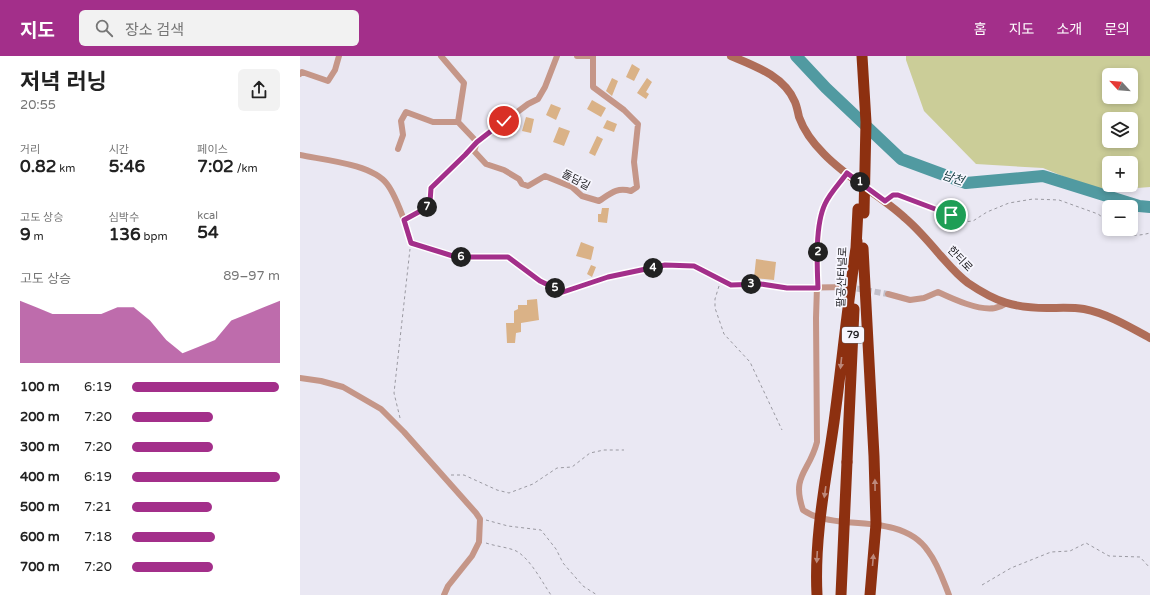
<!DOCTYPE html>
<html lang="ko">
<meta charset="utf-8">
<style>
:root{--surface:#fff;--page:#f2f2f2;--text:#222;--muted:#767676;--accent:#a32f8a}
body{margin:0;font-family:"Varela Round","Noto Sans KR",sans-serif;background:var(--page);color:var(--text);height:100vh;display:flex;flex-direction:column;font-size:15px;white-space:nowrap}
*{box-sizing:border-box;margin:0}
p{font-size:13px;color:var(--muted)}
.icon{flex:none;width:22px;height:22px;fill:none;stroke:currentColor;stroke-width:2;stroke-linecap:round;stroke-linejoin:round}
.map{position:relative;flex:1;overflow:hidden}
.side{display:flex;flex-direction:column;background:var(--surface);width:300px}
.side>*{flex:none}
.needle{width:26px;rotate:296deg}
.fabs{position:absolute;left:802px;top:12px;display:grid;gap:8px}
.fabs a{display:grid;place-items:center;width:36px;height:36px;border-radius:6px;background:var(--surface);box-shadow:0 2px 6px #0003;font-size:20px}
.pin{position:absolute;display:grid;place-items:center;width:34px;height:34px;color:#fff;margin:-17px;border:2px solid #fff;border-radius:50%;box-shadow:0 1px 4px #0007}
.km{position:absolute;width:20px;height:20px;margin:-10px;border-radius:50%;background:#222;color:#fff;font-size:11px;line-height:20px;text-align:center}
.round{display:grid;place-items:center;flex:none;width:42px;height:42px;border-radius:6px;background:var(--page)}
.overview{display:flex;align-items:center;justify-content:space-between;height:68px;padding:0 20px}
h1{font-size:22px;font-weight:700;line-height:30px}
.stats{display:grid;grid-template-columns:repeat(3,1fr);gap:6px;height:68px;padding:4px 20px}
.stats div{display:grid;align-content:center}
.stats b{font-size:17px;font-weight:700}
.stats small{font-size:11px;font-weight:400}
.stats p{font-size:11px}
.chart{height:112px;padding:8px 20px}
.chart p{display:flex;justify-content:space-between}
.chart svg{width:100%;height:72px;margin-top:4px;fill:var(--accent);opacity:.7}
ul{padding:0 20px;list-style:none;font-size:13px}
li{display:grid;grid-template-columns:64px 48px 1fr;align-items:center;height:30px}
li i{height:10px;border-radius:5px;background:var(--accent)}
header{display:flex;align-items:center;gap:24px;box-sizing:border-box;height:56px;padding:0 20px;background:var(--accent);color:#fff}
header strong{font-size:19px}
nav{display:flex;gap:22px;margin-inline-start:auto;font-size:14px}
.search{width:280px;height:36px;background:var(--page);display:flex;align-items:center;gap:10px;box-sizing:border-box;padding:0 14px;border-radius:6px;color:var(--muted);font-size:15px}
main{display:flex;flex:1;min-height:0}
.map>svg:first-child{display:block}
.green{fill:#cbcd98;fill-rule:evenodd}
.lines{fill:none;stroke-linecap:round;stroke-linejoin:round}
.river{stroke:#519aa1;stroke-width:12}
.building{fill:#dab287}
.street-tunnel{stroke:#c2c0ca;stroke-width:6;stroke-dasharray:6 3;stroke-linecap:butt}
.path{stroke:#9a99a1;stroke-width:1;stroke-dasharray:3 3;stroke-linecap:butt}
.street{stroke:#c59688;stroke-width:6}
.secondary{stroke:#af6d58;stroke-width:8}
.highway{stroke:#8d3010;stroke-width:11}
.highway-bridge{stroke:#8d3010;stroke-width:11}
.oneway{fill:#bd897b}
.route-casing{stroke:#fff;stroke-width:8}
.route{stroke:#a32f8a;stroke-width:5}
.labels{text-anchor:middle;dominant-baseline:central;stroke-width:3.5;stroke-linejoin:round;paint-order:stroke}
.shield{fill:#f7f6fe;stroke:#636267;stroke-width:1}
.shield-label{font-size:10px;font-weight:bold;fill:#232226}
.street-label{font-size:11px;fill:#232226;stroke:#f7f6fe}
.water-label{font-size:12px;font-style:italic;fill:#103438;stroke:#f7f6fe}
</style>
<header>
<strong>지도</strong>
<div class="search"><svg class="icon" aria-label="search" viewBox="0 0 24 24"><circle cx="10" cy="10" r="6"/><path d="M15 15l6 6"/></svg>장소 검색</div>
<nav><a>홈</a><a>지도</a><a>소개</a><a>문의</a></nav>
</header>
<main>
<section class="side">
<div class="overview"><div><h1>저녁 러닝</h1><p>20:55</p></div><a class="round"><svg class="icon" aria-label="share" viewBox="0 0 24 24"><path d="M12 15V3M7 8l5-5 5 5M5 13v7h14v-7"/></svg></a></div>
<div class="stats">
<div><p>거리</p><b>0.82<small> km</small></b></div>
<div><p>시간</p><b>5:46</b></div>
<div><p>페이스</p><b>7:02<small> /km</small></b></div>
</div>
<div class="stats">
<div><p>고도 상승</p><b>9<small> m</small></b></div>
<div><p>심박수</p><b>136<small> bpm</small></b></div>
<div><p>kcal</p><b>54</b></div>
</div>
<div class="chart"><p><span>고도 상승</span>89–97 m</p>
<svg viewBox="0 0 160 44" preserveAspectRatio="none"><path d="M0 44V6L10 10L20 14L30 14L40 14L50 14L60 10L70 10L80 18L90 30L100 38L110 34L120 30L130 18L140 14L150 10L160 6V44z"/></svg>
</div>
<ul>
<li><b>100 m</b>6:19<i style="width:99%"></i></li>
<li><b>200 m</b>7:20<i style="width:55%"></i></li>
<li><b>300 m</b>7:20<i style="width:55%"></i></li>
<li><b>400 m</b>6:19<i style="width:100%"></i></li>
<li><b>500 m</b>7:21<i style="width:54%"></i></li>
<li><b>600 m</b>7:18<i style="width:56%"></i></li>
<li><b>700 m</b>7:20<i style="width:55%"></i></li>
</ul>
</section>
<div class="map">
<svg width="850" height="539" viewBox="0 0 850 539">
<rect width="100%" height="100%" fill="#eae8f3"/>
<path class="green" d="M606,0H850V131L799,135L743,112L676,108L624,55L606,4ZM809,19H831V41H809ZM809,63H831V85H809ZM809,107H831V129H809Z"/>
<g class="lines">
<path class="river" d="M496,0L526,32L601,103L666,127L743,120L839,150L850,151"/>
</g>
<path class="building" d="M332,8L340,13L334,25L326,21Z
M312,22L318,25L312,40L306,35Z
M347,22L352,26L346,36L349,38L346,43L337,37Z
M292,44L306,52L301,61L287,53Z
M251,48L261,52L256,64L246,59Z
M226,61L234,63L231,77L222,75Z
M307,64L317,68L314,76L303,72Z
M259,71L270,75L264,90L253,86Z
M297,80L303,83L295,100L289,97Z
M302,152H309L307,167L298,166V158H301Z
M281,186L294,191L291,204L276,200Z
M456,203L476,206L474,224L454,222Z
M291,209L296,211L292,221L287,218Z
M237,243L239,264L221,267V276L216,277L215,287H207L206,267H214V255L218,253V249H227V244Z"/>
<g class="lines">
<path class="street-tunnel" d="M548,231L588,238"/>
<path class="path" d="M590,141L593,139H598L612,143L641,154L663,166L673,165L687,156L709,147L733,143L759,144L798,158L809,166
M106,170L109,180
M817,173C828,181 838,180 850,177
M419,230L415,243V252L424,278L450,306L482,374
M100,362L94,337L110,193
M151,419H164L197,434L209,437L233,428L257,412L272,411L290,397L304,394H324
M186,464L208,470L241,474L256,493L263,507L283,530L297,539
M186,487C195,490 205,491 214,494C229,500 242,526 251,539
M682,529L711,512L751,496L770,495L786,487L809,500L840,501L850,512"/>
<path class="street" d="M141,0L164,27L158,66L177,86L174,95L186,108L204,114L219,123L222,128L228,130L245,120L272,131L282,140L299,145C311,137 317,131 331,135L337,131L334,106L338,68L324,54L293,31V0
M277,0H289
M0,18L2,16L28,25L35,14L39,0
M98,93L103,79L101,65L106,56L133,66H158
M0,99C24,104 72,108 87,128C94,137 100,153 104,164L126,152L130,146L131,132L165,99L177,86L228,48L238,43L245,31L257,0
M547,117L524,148L519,167L516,262L517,386C509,417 491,419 503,454C516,463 529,464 544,466C572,468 610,468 628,495C638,508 643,524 649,539
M111,187L156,201H208L239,225L263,236L308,221L365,209L394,210L431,229L461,228L487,232L547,231
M588,238L610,244L624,242L638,236C653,243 679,255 695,252C699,251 704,249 707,247
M0,322L21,325L43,331L81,353L104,376L176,457L180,463L179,486L172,500L148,530L144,539"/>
<path class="secondary" d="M431,0C455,10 484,20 495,46C497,51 498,56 499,61C504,75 514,88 524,98C548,123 580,139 605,162C618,173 629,186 640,199C649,209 657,219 668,227C696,246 714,252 747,252C759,252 772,251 784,253C806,257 830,271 850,282"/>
<path class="highway" d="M556,192L558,153
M563,192L574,400L576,468L570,539
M547,406L554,253
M517,539C514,481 526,423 534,366C542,306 548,245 557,185"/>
<path class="highway-bridge" d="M562,0L566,66L564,157
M541,539L547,406"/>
</g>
<defs><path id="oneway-solid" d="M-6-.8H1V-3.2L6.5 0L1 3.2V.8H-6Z"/></defs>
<g class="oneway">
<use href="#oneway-solid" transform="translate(541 307) rotate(96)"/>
<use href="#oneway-solid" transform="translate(575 429) rotate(-91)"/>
<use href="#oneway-solid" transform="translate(525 436) rotate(98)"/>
<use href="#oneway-solid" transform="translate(517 501) rotate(93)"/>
<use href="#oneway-solid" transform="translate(573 504) rotate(-85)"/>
</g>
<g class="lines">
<defs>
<path id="route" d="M204,65L177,86L165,99L131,132L130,146L126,152L104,164L111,187L156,201H208L240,225L263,236L308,221L365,209L394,210L431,229L461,228L487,232H518C517,209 515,169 525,148C530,137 540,127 547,117L585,145L593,139H598L651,159"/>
</defs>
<use href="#route" class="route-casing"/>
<use href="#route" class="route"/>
</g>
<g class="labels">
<rect class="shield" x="542" y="271" width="22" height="16" rx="3"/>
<g class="shield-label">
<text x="553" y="279">79</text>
</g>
<g class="street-label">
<text transform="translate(276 124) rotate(28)">돌담길</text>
<text transform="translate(660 203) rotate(46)">한티로</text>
<text transform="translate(542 221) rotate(-88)">팔공산터널로</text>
</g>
<g class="water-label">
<text transform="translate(653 122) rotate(18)">남천</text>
</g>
</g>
</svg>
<div class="fabs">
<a><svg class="needle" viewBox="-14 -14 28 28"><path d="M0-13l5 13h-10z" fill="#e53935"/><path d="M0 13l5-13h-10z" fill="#767676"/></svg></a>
<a><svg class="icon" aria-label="layers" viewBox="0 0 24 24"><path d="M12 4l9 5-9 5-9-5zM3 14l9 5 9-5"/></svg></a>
<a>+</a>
<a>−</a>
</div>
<div class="pin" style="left:651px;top:159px;background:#1e9e55"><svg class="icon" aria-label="arrive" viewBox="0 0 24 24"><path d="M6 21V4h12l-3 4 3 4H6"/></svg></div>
<div class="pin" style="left:204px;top:65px;background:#d93025"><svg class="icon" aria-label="check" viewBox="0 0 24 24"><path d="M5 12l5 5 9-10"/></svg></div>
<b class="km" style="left:560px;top:126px">1</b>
<b class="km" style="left:518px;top:196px">2</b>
<b class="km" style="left:451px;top:228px">3</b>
<b class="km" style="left:353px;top:212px">4</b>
<b class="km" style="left:255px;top:232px">5</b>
<b class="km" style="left:161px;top:201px">6</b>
<b class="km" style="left:127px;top:151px">7</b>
</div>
</main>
